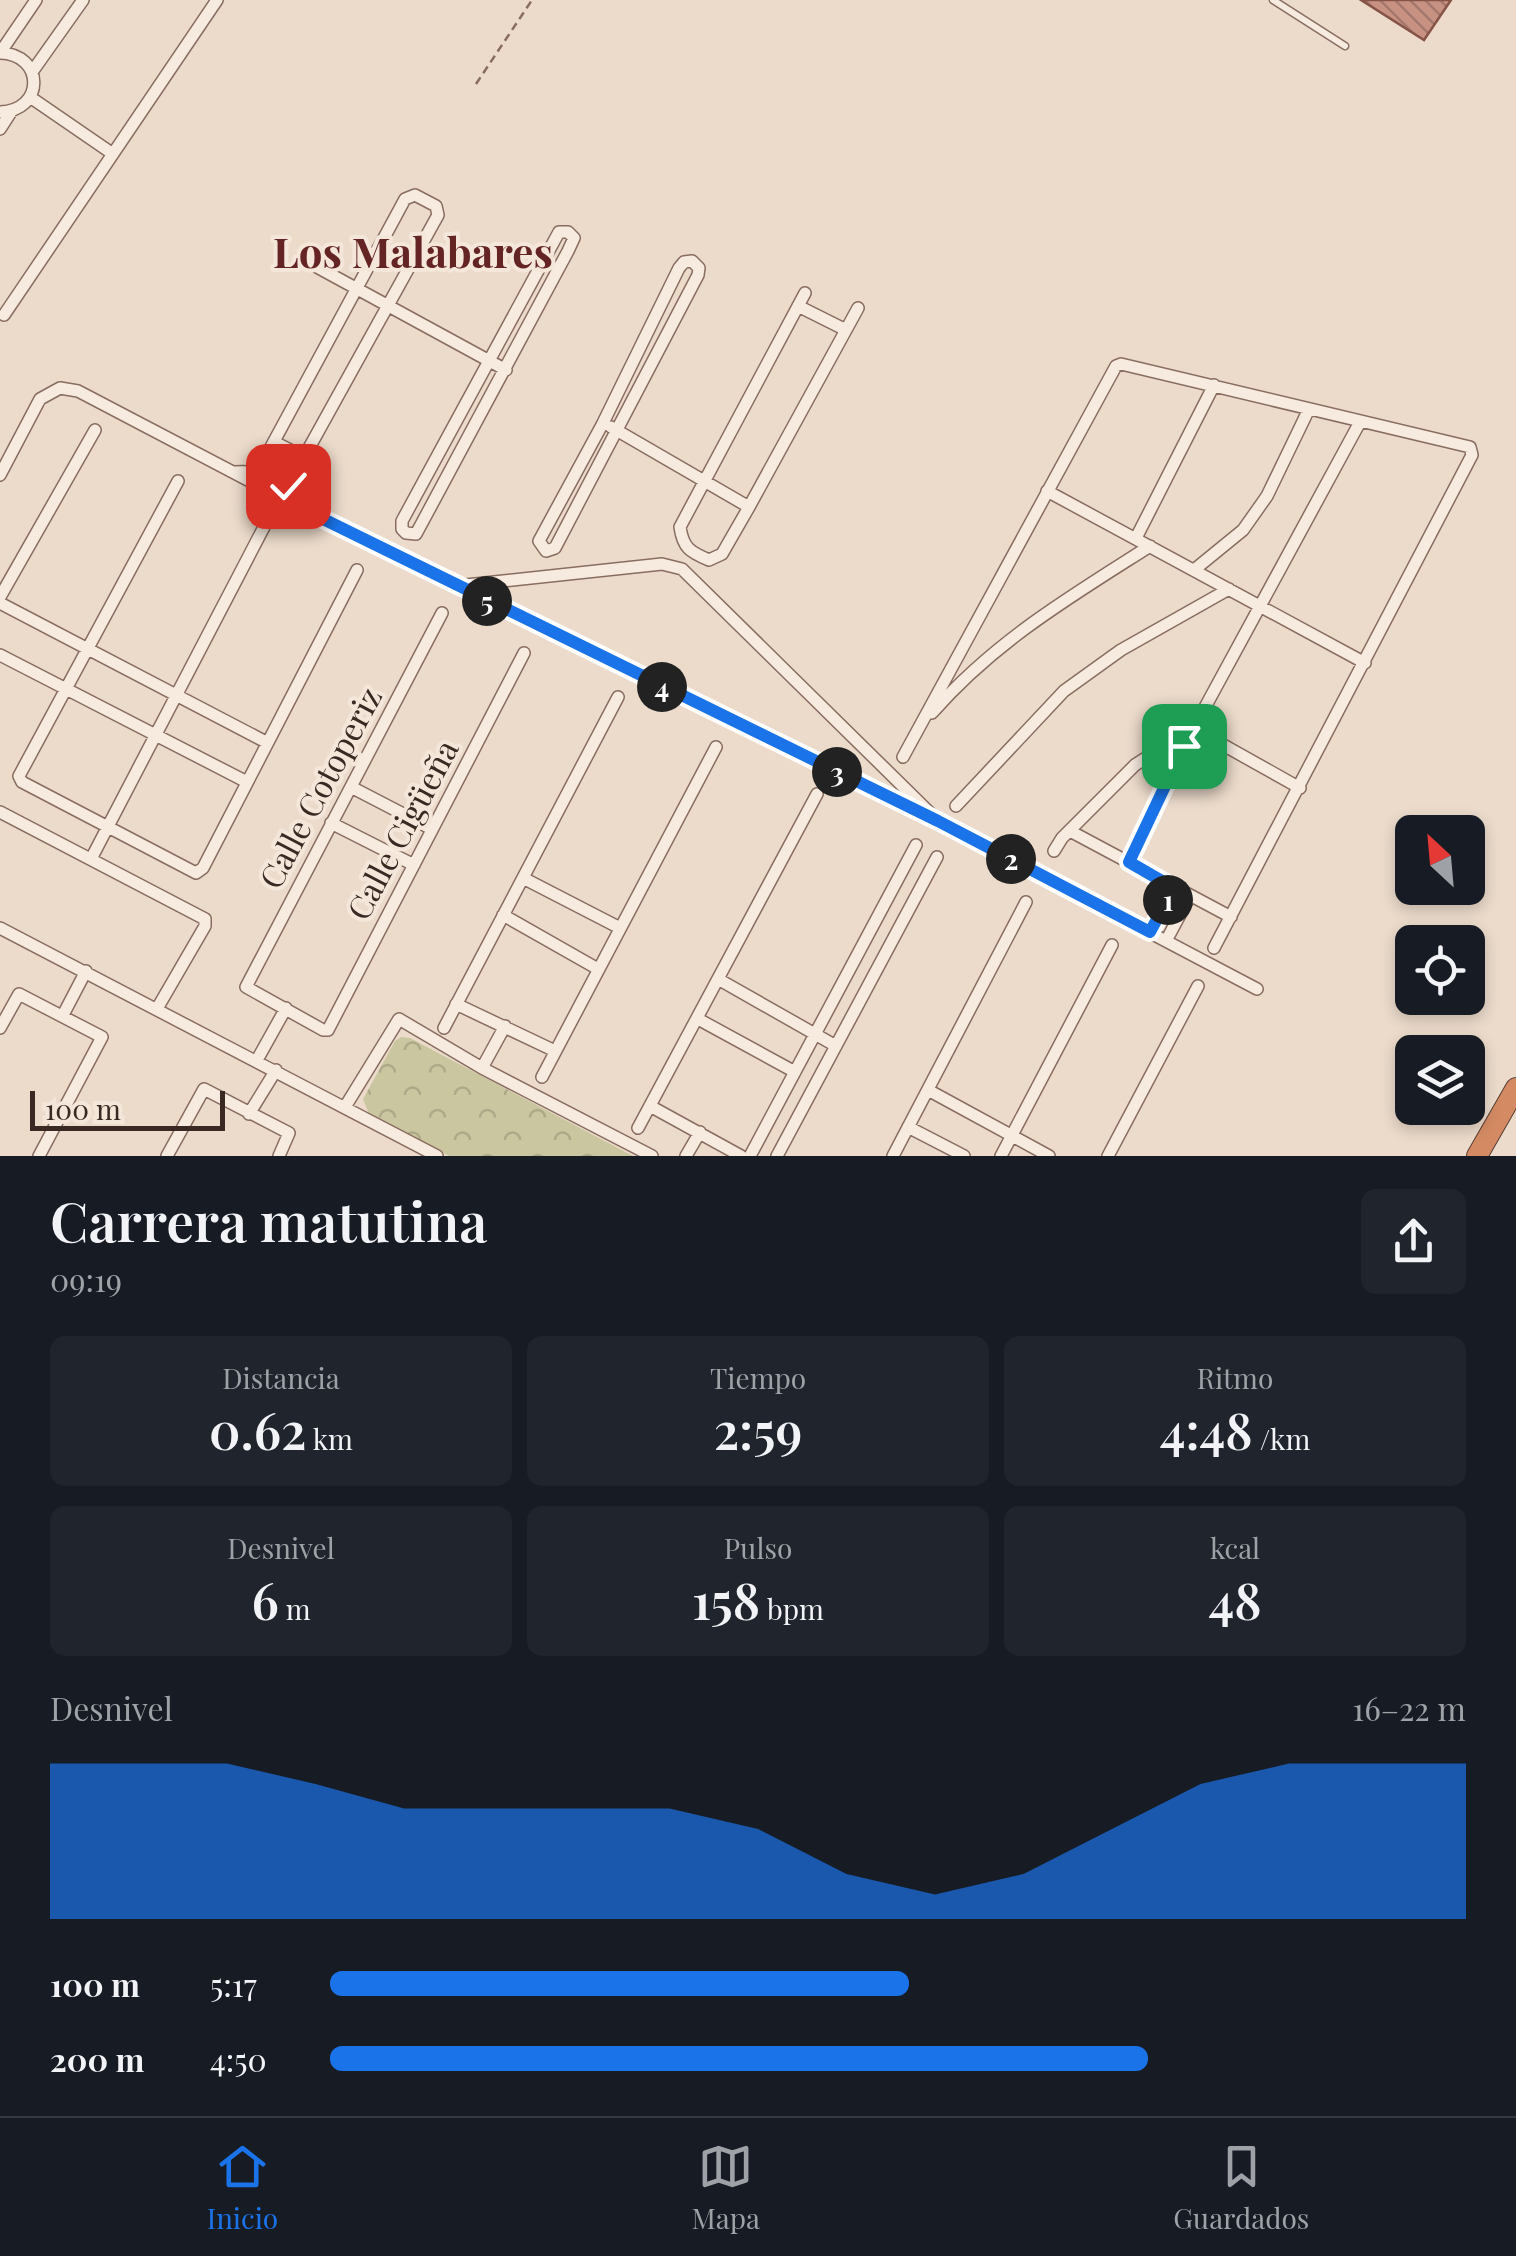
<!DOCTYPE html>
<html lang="es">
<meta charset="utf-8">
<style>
:root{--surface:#171b24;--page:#20242c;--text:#f1f3f6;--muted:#9ea1a6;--line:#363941;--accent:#1a73e8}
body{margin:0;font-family:"Playfair Display",serif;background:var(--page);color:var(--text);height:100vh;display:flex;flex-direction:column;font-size:38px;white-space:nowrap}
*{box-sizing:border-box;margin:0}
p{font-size:32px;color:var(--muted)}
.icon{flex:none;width:55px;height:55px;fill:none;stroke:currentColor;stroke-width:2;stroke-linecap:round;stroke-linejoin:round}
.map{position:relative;height:1156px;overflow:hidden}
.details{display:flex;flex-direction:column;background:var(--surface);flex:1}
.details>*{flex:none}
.needle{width:65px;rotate:334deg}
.fabs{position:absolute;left:1395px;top:815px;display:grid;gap:20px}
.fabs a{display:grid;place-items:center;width:90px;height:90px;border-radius:15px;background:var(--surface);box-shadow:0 5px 15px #0003;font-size:50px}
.scale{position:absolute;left:30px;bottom:25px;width:195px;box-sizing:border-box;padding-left:10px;border:5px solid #3a2922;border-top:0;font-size:28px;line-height:35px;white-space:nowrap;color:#3a2922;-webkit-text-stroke:8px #f4e7da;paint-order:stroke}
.pin{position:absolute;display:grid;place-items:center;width:85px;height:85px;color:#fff;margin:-42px;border-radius:20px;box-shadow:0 5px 15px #0006}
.km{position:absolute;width:50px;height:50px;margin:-25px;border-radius:50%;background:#222;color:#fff;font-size:28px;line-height:50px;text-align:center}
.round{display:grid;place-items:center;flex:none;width:105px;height:105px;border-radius:15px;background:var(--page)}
.summary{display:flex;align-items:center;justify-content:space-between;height:170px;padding:0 50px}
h1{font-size:55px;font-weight:600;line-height:75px}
.metrics{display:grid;grid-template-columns:repeat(3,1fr);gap:15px;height:170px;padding:10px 50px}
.metrics div{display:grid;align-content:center;border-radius:15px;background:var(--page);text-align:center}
.metrics b{font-size:50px;font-weight:600}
.metrics small{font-size:28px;font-weight:400}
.metrics p{font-size:28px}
.chart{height:280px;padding:20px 50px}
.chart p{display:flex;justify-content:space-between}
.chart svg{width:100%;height:180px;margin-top:10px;fill:var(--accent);opacity:.7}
ul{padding:0 50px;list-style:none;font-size:32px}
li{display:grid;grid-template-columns:160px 120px 1fr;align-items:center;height:75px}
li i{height:25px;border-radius:12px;background:var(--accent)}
.dock{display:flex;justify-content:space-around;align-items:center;height:140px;border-top:2px solid var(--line);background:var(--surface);font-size:28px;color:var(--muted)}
.dock a{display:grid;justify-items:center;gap:5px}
.dock .on{color:var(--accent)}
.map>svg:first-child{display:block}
.forest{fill:url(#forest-crowns)}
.building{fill:url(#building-back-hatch);stroke:#865347;stroke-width:2.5}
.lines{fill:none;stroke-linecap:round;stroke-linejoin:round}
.lane-casing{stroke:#886d60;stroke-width:9}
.street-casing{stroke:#886d60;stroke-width:14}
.highway-casing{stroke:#573c33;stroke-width:22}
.path{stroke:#886d60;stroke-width:2.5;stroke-dasharray:8 5;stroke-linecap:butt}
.lane{stroke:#f7eade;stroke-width:6}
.street{stroke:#f7eade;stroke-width:11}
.highway{stroke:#d48b63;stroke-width:20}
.route-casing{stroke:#fff;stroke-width:20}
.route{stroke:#1a73e8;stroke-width:12}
.labels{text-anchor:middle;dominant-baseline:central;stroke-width:8;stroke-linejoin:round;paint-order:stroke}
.street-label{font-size:32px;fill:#3a2922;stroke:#f4e7da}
.district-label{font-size:42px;font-weight:bold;fill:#642424;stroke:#f4e7da}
</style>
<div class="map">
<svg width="1516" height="1156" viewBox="0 0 1516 1156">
<defs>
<pattern id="forest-crowns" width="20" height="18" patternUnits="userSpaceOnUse" patternTransform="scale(2.5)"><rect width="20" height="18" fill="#cac69f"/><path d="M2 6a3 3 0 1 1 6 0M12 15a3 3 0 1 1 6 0" fill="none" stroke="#aeaa89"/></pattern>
<pattern id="building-back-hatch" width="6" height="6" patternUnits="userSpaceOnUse" patternTransform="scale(2.5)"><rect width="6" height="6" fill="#c89283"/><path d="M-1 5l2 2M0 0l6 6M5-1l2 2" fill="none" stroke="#a3776b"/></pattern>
</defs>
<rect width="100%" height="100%" fill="#ecdbcb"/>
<path class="forest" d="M401,1037L410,1038L633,1156H449L369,1114L363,1099L395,1041Z"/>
<path class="building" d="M1361,0H1451L1424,40Z"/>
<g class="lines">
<defs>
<path id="lane" d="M1273,0L1345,46"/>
<path id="street" d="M0,53C45,54 45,111 0,112
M0,53L36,0
M32,72L83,0
M30,97L113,154
M0,129L11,112
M559,232H568L574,238L568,251L416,534L406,533L402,529V521Z
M692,261L699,268L698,275L555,548L546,551L539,541L603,423L679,268L684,262Z
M317,267L506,370
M805,293L680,527C683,548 690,552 709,560L722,554L749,507L858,308
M798,306L846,330
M4,315L217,0
M611,427L749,507
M274,442L304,457
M258,471L405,199L415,195L436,206L438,215L288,486
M235,472C271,470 285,481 306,509
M0,475L40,399L60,388L78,391L309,512L938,821L1257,989
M178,481L19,776L22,782L196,873L203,868L357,570
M1047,491L1365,663
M1136,538L1214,385
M1194,570L1243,530L1267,496L1309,409
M456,586L662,564L682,569L930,813
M0,597L95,430
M0,603L266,742
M442,613L246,987L323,1030H328L524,653
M0,655L245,781
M932,713C995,641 1070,597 1150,546
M1193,728L1300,788
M903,757L1116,366L1121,364L1470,447L1472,455L1214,948
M351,787L432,829
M956,806L1064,691L1121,650L1229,589
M0,812L205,919V926L158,1007
M331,823L414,865
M1070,831L1231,917
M1054,851L1062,838L1135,765L1160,749L1184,746
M91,859L265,525
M1129,862L1184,746L1360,422
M523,878L620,928
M503,915L598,969
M0,928L437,1156
M1150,932L1175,888
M1166,941L1190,896
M718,979L836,1046
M456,1004L555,1051
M63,1015L86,971
M698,1019L795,1072
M0,1028L19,994L102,1037L39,1156
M444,1028L618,697
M257,1060L286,1008
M482,1068L505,1026
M542,1077L716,747
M928,1090L1049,1156
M650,1106L741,1156
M345,1107L399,1019L482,1068L652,1156
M249,1114L276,1070
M908,1127L964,1156
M638,1128L817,794
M167,1156L204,1089L289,1133L279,1156
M686,1156L700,1132
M750,1156L916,845
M777,1156L937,857
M893,1156L1026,902
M1001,1156L1112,945
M1108,1156L1198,986"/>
<path id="highway" d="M1477,1156L1516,1088"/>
</defs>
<use href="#lane" class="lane-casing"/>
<use href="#street" class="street-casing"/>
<use href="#highway" class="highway-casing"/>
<path class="path" d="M476,84L532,0"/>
<use href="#lane" class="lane"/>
<use href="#street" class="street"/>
<use href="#highway" class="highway"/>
</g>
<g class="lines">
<defs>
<path id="route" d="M288,486L309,512L938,821L1150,932L1174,888L1129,862L1184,746"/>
</defs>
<use href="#route" class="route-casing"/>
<use href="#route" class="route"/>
</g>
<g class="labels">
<g class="street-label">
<text transform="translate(319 787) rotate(-62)">Calle Cotoperiz</text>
<text transform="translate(401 829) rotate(-62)">Calle Cigüeña</text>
</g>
<g class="district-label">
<text x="413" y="251">Los Malabares</text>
</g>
</g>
</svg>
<div class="fabs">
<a><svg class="needle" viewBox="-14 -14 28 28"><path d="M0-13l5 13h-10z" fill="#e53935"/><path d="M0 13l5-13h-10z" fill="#9ea1a6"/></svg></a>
<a><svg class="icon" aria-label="locate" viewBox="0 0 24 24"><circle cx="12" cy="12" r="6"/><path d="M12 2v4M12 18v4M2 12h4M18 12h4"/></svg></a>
<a><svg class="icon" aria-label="layers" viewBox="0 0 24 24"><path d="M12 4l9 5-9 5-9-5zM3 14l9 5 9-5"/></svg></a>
</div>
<div class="scale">100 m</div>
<div class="pin" style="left:1184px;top:746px;background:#1e9e55"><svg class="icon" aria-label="arrive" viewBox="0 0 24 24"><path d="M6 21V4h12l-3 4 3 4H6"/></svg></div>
<div class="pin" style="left:288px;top:486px;background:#d93025"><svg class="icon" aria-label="check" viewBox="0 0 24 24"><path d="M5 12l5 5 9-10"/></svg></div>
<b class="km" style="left:1168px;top:900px">1</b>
<b class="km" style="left:1011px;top:859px">2</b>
<b class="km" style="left:837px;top:772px">3</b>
<b class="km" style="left:662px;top:687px">4</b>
<b class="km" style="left:487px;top:601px">5</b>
</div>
<section class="details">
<div class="summary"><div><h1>Carrera matutina</h1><p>09:19</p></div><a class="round"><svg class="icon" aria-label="share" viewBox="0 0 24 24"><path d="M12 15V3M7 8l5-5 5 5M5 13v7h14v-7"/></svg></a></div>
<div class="metrics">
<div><p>Distancia</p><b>0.62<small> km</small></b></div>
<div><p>Tiempo</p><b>2:59</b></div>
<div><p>Ritmo</p><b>4:48<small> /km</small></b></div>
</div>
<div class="metrics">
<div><p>Desnivel</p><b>6<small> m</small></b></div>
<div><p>Pulso</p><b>158<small> bpm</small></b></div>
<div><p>kcal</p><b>48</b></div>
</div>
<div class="chart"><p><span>Desnivel</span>16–22 m</p>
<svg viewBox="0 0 160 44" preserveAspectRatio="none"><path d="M0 44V6L10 6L20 6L30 11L40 17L50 17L60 17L70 17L80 22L90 33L100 38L110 33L120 22L130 11L140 6L150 6L160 6V44z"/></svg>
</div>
<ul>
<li><b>100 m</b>5:17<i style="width:51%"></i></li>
<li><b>200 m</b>4:50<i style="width:72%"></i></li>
</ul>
</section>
<nav class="dock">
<a class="on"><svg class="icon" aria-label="home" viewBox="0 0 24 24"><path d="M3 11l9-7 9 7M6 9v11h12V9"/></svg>Inicio</a>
<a><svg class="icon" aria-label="map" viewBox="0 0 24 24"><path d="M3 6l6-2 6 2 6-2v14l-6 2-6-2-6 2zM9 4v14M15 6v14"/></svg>Mapa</a>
<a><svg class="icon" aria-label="saved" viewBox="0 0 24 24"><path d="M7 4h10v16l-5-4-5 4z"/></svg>Guardados</a>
</nav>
